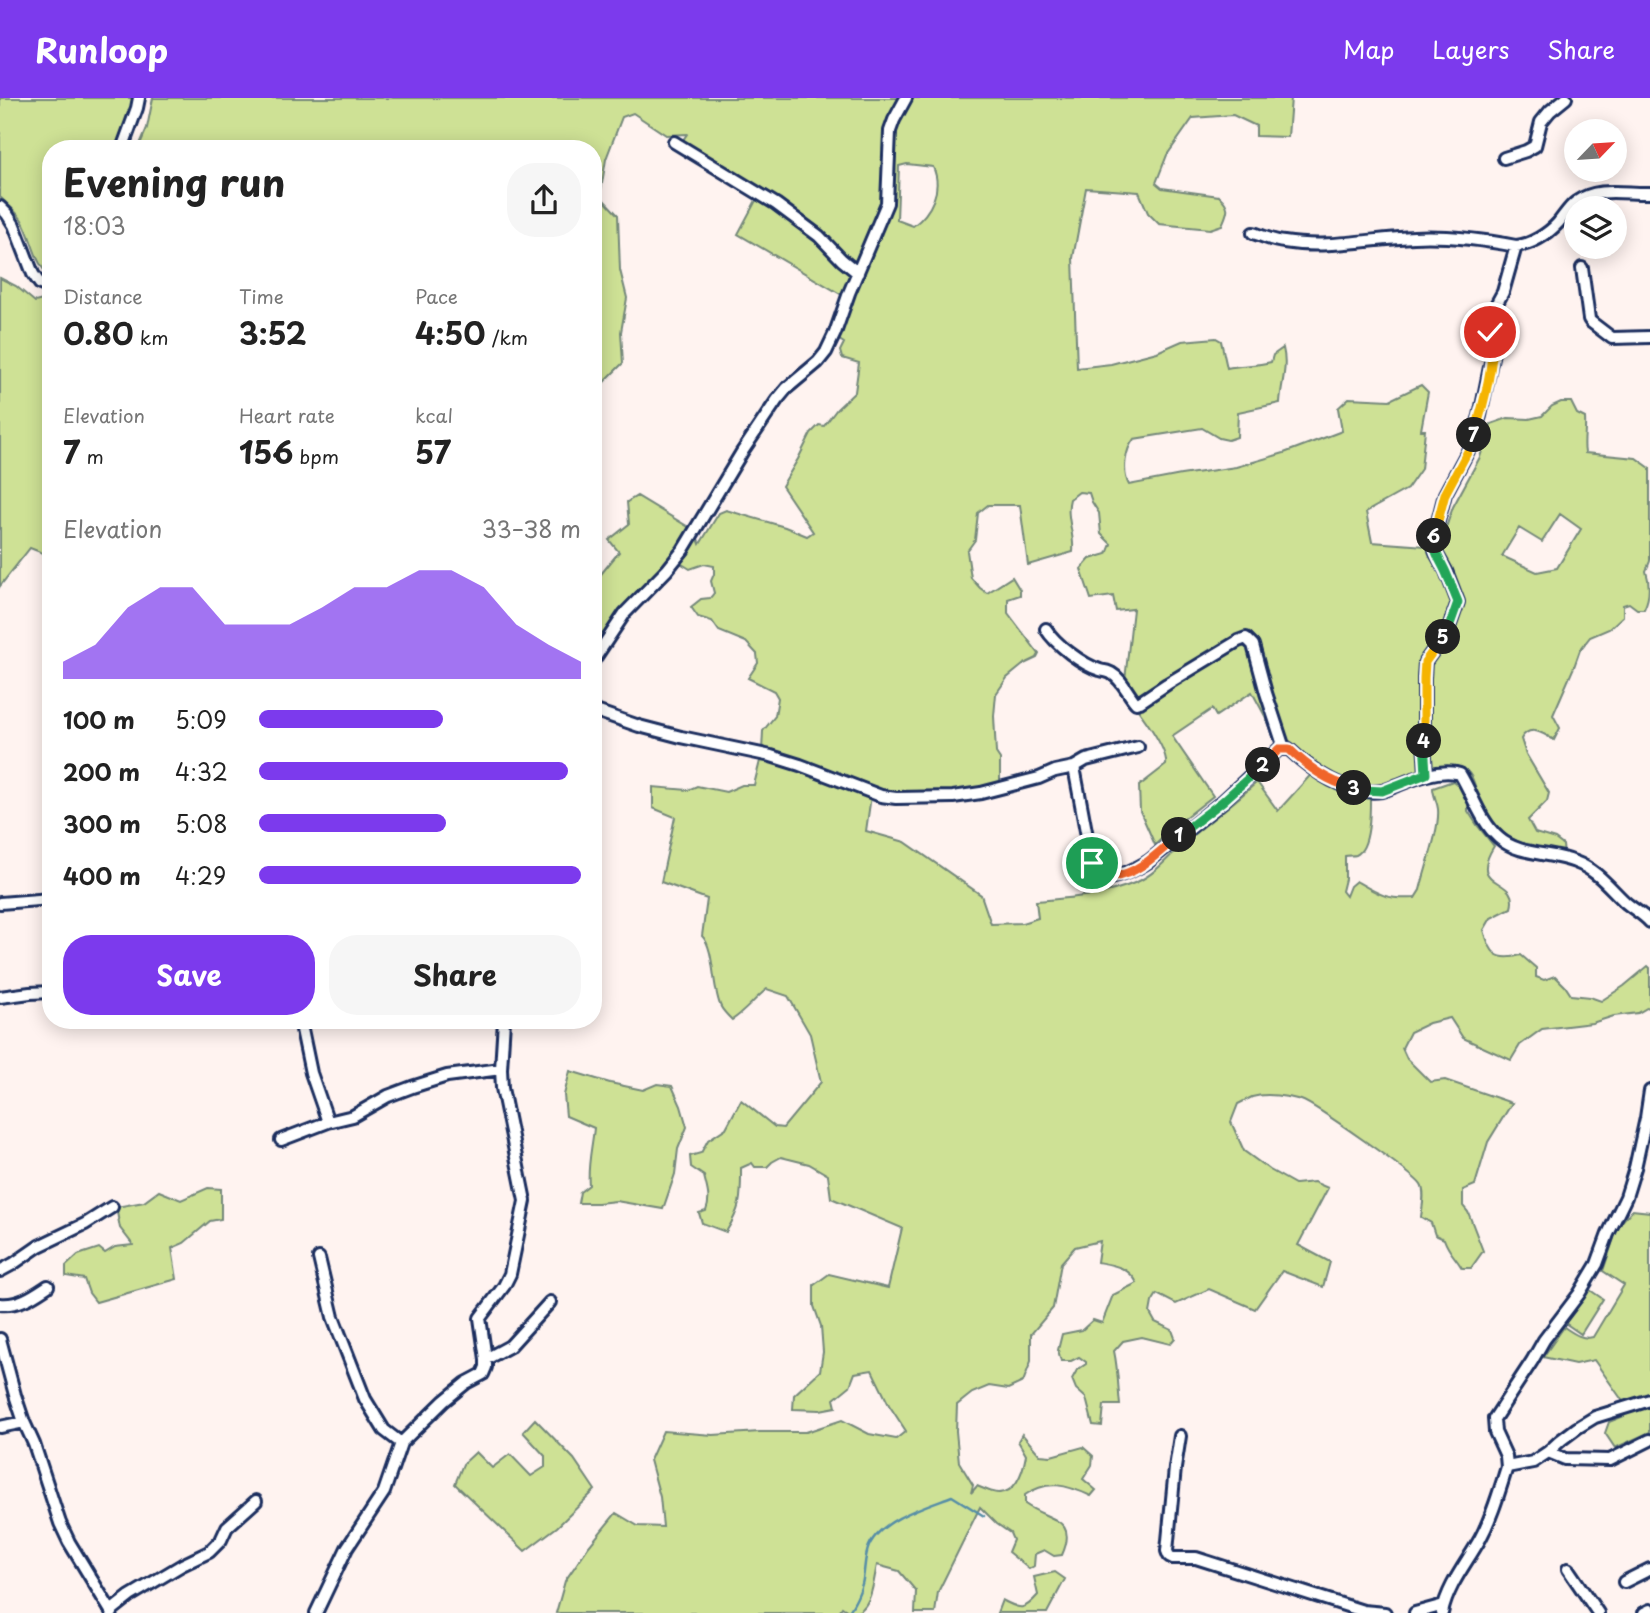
<!DOCTYPE html>
<meta charset="utf-8">
<style>
:root{--surface:#fff;--page:#f6f6f6;--text:#222;--muted:#767676;--accent:#7c3aed}
body{margin:0;font-family:"Playpen Sans",sans-serif;background:var(--page);color:var(--text);height:100vh;display:flex;flex-direction:column;font-size:26px;white-space:nowrap}
*{box-sizing:border-box;margin:0}
p{font-size:23px;color:var(--muted)}
.icon{flex:none;width:38px;height:38px;fill:none;stroke:currentColor;stroke-width:2;stroke-linecap:round;stroke-linejoin:round}
.map{position:relative;flex:1;overflow:hidden}
.panel{position:absolute;left:42px;top:42px;width:560px;height:889px;display:flex;flex-direction:column;background:var(--surface);border-radius:28px;box-shadow:0 4px 18px #0003}
.panel>*{flex:none}
.needle{width:46px;rotate:65deg}
.buttons{position:absolute;left:1564px;top:21px;display:grid;gap:14px}
.buttons a{display:grid;place-items:center;width:63px;height:63px;border-radius:50%;background:var(--surface);box-shadow:0 4px 18px #0003;font-size:35px}
.pin{position:absolute;display:grid;place-items:center;width:60px;height:60px;color:#fff;margin:-30px;border:4px solid #fff;border-radius:50%;box-shadow:0 2px 7px #0007}
.km{position:absolute;width:35px;height:35px;margin:-18px;border-radius:50%;background:#222;color:#fff;font-size:19px;line-height:35px;text-align:center}
.round{display:grid;place-items:center;flex:none;width:74px;height:74px;border-radius:28px;background:var(--page)}
.overview{display:flex;align-items:center;justify-content:space-between;height:119px;padding:0 21px}
h1{font-size:38px;font-weight:700;line-height:52px}
.figures{display:grid;grid-template-columns:repeat(3,1fr);gap:10px;height:119px;padding:7px 21px}
.figures div{display:grid;align-content:center}
.figures b{font-size:30px;font-weight:700}
.figures small{font-size:19px;font-weight:400}
.figures p{font-size:19px}
.chart{height:196px;padding:14px 21px}
.chart p{display:flex;justify-content:space-between}
.chart svg{width:100%;height:126px;margin-top:7px;fill:var(--accent);opacity:.7}
.primary-button{display:flex;gap:14px;margin-top:auto;padding:14px 21px}
.primary-button a{flex:1;height:80px;border-radius:28px;background:var(--accent);color:#fff;font-size:28px;font-weight:700;line-height:80px;text-align:center}
.primary-button a+a{background:var(--page);color:var(--text)}
ul{padding:0 21px;list-style:none;font-size:23px}
li{display:grid;grid-template-columns:112px 84px 1fr;align-items:center;height:52px}
li i{height:18px;border-radius:9px;background:var(--accent)}
header{display:flex;align-items:center;gap:42px;box-sizing:border-box;height:98px;padding:0 35px;background:var(--accent);color:#fff}
header strong{font-size:33px}
nav{display:flex;gap:38px;margin-inline-start:auto;font-size:24px}
.map>svg:first-child{display:block}
.green{fill:#cee195;stroke:#74887a;stroke-width:2;fill-rule:evenodd}
.lines{fill:none;stroke-linecap:round;stroke-linejoin:round}
.stream{stroke:#568ea7;stroke-width:2.5}
.minor-casing{stroke:#1b2f5e;stroke-width:16}
.minor{stroke:#fff;stroke-width:10}
.split-1-casing{stroke:#fff;stroke-width:14}
.split-2-casing{stroke:#fff;stroke-width:14}
.split-3-casing{stroke:#fff;stroke-width:14}
.split-4-casing{stroke:#fff;stroke-width:14}
.split-5-casing{stroke:#fff;stroke-width:14}
.split-6-casing{stroke:#fff;stroke-width:14}
.split-7-casing{stroke:#fff;stroke-width:14}
.split-8-casing{stroke:#fff;stroke-width:14}
.split-1{stroke:#f0652b;stroke-width:9}
.split-2{stroke:#22a559;stroke-width:9}
.split-3{stroke:#f0652b;stroke-width:9}
.split-4{stroke:#22a559;stroke-width:9}
.split-5{stroke:#f5b400;stroke-width:9}
.split-6{stroke:#22a559;stroke-width:9}
.split-7{stroke:#f5b400;stroke-width:9}
.split-8{stroke:#f5b400;stroke-width:9}
</style>
<header>
<strong>Runloop</strong>
<nav><a>Map</a><a>Layers</a><a>Share</a></nav>
</header>
<div class="map">
<svg width="1650" height="1515" viewBox="0 0 1650 1515">
<rect width="100%" height="100%" fill="#fff3f0"/>
<filter id="ink" filterUnits="userSpaceOnUse"><feTurbulence type="fractalNoise" baseFrequency=".0143" numOctaves="2"/><feDisplacementMap in="SourceGraphic" scale="14" xChannelSelector="R" yChannelSelector="G"/><feConvolveMatrix kernelMatrix="1 2 1 2 8 2 1 2 1" color-interpolation-filters="sRGB"/></filter>
<g filter="url(#ink)">
<path class="green" d="M0,0H142L126,51H51V179C36,169 32,140 23,124C18,114 8,107 0,99Z
M153,0H1291L1288,39L1256,38V28L1233,17L1193,20L1167,57L1156,85L1162,90L1219,98C1231,109 1228,113 1222,127L1210,131L1159,126L1148,115L1139,94L1086,90L1073,160L1077,270L1111,266L1157,254L1182,243L1216,240L1221,243L1227,270C1242,267 1256,268 1271,264L1273,257L1283,250C1288,270 1281,285 1280,305L1238,314L1237,339L1228,342L1219,340L1202,330L1134,341C1125,352 1122,374 1129,387L1181,377L1236,369L1284,355L1342,333L1338,310L1349,300L1390,302L1421,287L1428,294L1421,332H1425L1421,371L1407,391L1366,414L1372,444L1426,448L1440,447L1453,409L1480,359L1491,326L1508,320L1529,321L1542,318L1552,308L1561,304H1571L1577,316L1585,320C1586,332 1583,344 1585,355L1636,360L1650,370V463L1646,473C1650,486 1650,499 1644,511H1637L1629,505L1623,507V518L1609,531L1590,539L1580,552L1574,569L1553,617L1560,630L1554,642C1543,635 1529,626 1521,641L1526,656L1549,695L1547,703L1528,722L1535,735L1555,741L1563,747L1564,757C1544,752 1520,747 1503,735C1493,728 1485,715 1480,705C1475,692 1475,673 1459,669C1445,665 1407,684 1391,688C1384,689 1377,689 1370,690C1370,705 1372,750 1356,757C1353,758 1348,757 1345,758V781L1342,793L1346,798L1350,788L1356,783C1380,797 1387,802 1415,800L1420,792C1425,771 1440,730 1438,711C1437,703 1433,697 1433,690L1453,683L1468,696V713L1477,727L1494,748C1466,793 1520,777 1511,810L1491,820L1484,832C1490,855 1496,864 1521,857L1536,870V879L1544,882L1555,878L1565,888L1571,897L1590,899L1601,903L1624,888L1648,868L1650,870V908L1638,915L1614,918L1592,925L1542,931L1520,947L1511,962L1463,940L1450,920L1429,925L1410,934L1402,950L1407,961L1430,984L1445,982L1512,1005L1488,1044L1475,1087L1463,1092V1108L1468,1114L1483,1153L1471,1170H1462C1455,1158 1449,1155 1444,1141L1435,1137L1431,1125L1421,1119C1422,1110 1426,1095 1421,1087C1415,1077 1314,1006 1301,1002C1288,998 1266,995 1252,999C1248,1001 1242,1004 1238,1006L1231,1024L1244,1053L1270,1072L1295,1086L1314,1084L1328,1090L1298,1147L1330,1164L1323,1189L1282,1173L1255,1211L1209,1191L1176,1206L1157,1196L1152,1204L1150,1215L1155,1224L1172,1232L1175,1240L1170,1246L1142,1239L1123,1243L1114,1253C1118,1271 1118,1289 1120,1307H1104L1102,1328L1093,1327L1086,1300L1076,1291L1072,1281L1077,1272L1086,1266V1264L1079,1259L1071,1263H1061L1058,1252L1062,1236L1082,1232L1093,1222L1102,1225L1113,1197L1137,1185C1129,1169 1114,1167 1097,1164L1100,1143L1075,1149L1061,1165L1053,1210L1031,1236V1263L1023,1284L1008,1291L989,1288L972,1295L957,1307L956,1333L959,1364L973,1387L971,1395L977,1388C982,1390 988,1393 993,1394C1015,1400 1023,1374 1026,1357L1018,1343L1022,1336L1040,1357L1051,1358L1083,1349L1093,1358L1092,1367L1083,1381L1096,1392L1091,1398C1067,1387 1048,1381 1025,1397V1406C1048,1423 1079,1419 1062,1457L1054,1458L1044,1452L1035,1456L1034,1468L1029,1471L1008,1454L1013,1442L1010,1435L997,1426L980,1409L938,1494L935,1515H915L916,1493L899,1473L877,1467C874,1479 872,1515 852,1515C851,1515 843,1510 842,1509L838,1515H556L565,1483L589,1448L616,1415L638,1428L663,1429L660,1399L650,1362L663,1333L713,1337L760,1334H806L842,1322L869,1336L896,1341L906,1333L889,1307L872,1272L855,1275L850,1288L834,1301L836,1309L820,1312L793,1311L794,1297L820,1273L823,1254L821,1228L814,1208V1187L829,1176L888,1190L902,1130L831,1100L828,1077L809,1066L781,1059L772,1064L767,1069H755L752,1065L741,1070C741,1099 742,1108 726,1134L702,1125L699,1115L706,1113C711,1100 707,1091 704,1078L691,1069L690,1058L701,1055L708,1042L726,1030L741,1002L775,1029L783,1030L821,984L810,936L788,898L767,891C754,901 746,913 732,922C728,918 723,913 721,909C712,892 715,850 702,838L707,801L661,784L675,719L653,710V689L688,692L697,688L726,694L742,687H754L761,659L791,668L871,698L866,733L905,744L981,797L991,826L1022,825L1038,820L1036,803C1071,800 1104,798 1137,784C1157,775 1170,757 1186,743C1210,723 1234,705 1257,684L1278,713L1316,671L1290,643L1278,642L1252,594L1216,618L1212,611L1172,638L1213,698L1175,728L1155,747L1140,713L1139,688L1166,667C1169,649 1132,604 1120,588L1125,582L1133,511L1116,513L1113,498L1091,501L1081,471L1090,461L1107,456L1111,446L1101,436L1099,415L1092,404L1089,395L1079,394L1070,401C1065,419 1075,436 1073,454L1028,467L1020,407H988L978,415L975,442L967,453L971,480L980,490L987,495L1012,479L1020,492V497L1008,501V515L1039,556L1037,560L1024,566L1007,580L996,596L994,618L996,655L1000,661V688L971,695L913,696L873,692L762,653L763,633L775,618L778,600L774,593L748,580L758,565L757,556L746,544L719,533L712,523L698,519L691,509L701,501L710,500L714,495L711,483L714,476V468L704,466L690,471L677,463L604,541L593,536V478L597,481L619,454L609,442L629,426L627,404L637,398L695,433L700,446L719,415L726,412L785,429L807,438L813,434L782,388L798,361L811,335L819,327L824,328L837,311L855,294L859,265L842,260L840,253L844,245L833,238L847,200L738,136L762,91L698,52L683,42L687,36L666,37L633,15L622,19L606,61L600,98L618,117L620,172L627,200L621,234L623,265L593,295V51H138L147,30ZM907,66L933,69C943,91 931,115 913,128L897,122L899,68ZM1560,416L1581,431L1557,470L1537,474L1502,458L1519,430L1542,444Z
M0,180L16,188L35,204L43,202L51,212V455L45,456L30,450L0,488Z
M570,973L610,985L643,992L657,986L672,988L681,1008L687,1029L678,1051L675,1076L663,1111L616,1103L598,1105H578L580,1094L589,1087C587,1068 592,1050 594,1030L566,1018L564,997Z
M208,1090L221,1091V1121L210,1123L184,1145L172,1150L177,1181L96,1204L89,1195L84,1181L66,1178V1168L78,1157L99,1150L105,1155L115,1149L133,1147L120,1130L116,1109L144,1104L159,1093L181,1102Z
M1632,1112L1650,1114V1334L1615,1350L1605,1335L1609,1324L1624,1318L1622,1302L1594,1262L1575,1266L1543,1259L1564,1229C1573,1235 1582,1242 1593,1239L1624,1187L1603,1173L1618,1128Z
M1587,1190L1603,1201L1581,1236L1565,1225Z
M535,1321L574,1361L595,1392L557,1429L525,1453L455,1386L463,1366L476,1354L492,1370L510,1356L531,1378L545,1369V1358L523,1334Z
M1055,1474L1065,1481L1047,1515H997L1002,1502C1021,1512 1024,1513 1038,1497L1034,1479Z"/>
<g class="lines">
<path class="stream" d="M848,1515C854,1506 859,1497 862,1486C865,1474 864,1459 869,1448C881,1421 926,1408 952,1398L984,1418"/>
<defs>
<path id="minor" d="M674,44L776,106L819,138L842,162L858,175
M122,51L137,10L139,0
M1504,60L1526,53L1535,48L1541,24L1550,13L1566,0
M0,109L7,116L14,127L33,176L40,186L51,190
M1253,135C1263,138 1273,143 1284,144C1327,151 1370,141 1414,139C1448,137 1483,142 1516,148C1531,147 1548,136 1558,125C1564,118 1569,109 1576,104C1598,88 1625,96 1650,95
M1582,170L1589,221L1591,224L1612,240L1650,239
M1046,531C1055,546 1083,567 1100,572C1106,574 1104,572 1111,575C1123,582 1127,595 1136,605L1140,604L1167,586L1238,543L1246,540L1253,547L1266,595L1284,650
M593,563L625,515L667,472L683,452L742,354L777,302L787,290L818,264L826,254L835,235L849,195L887,105L890,33L894,22L906,0
M593,612L639,628L681,639L771,658L800,667L881,698L896,700L953,699L981,695L1039,680L1055,673L1074,669L1092,765C1094,770 1096,778 1101,780C1112,783 1140,769 1149,763L1223,703L1279,651H1289C1312,673 1348,698 1382,693C1387,692 1393,689 1398,687C1416,680 1436,672 1456,675L1460,676C1473,697 1480,723 1499,740C1519,758 1552,754 1575,764C1597,772 1609,789 1625,804C1633,811 1643,816 1650,824
M1074,669L1086,662L1138,649
M1426,676L1424,642V580L1425,564L1448,532L1458,504L1446,473L1436,455L1433,443L1445,396L1468,353L1480,318L1493,254V238L1490,234L1489,226L1491,216L1503,194L1516,148
M0,805L51,801
M0,899L30,895L51,894
M300,922L311,975L328,1024L353,1018L388,998L412,989L447,978L501,971
M281,1042L328,1024
M319,1160L333,1219L365,1301L384,1332L401,1345
M0,1173L13,1166L39,1148L85,1126L112,1109
M0,1206C19,1208 33,1198 48,1188
M0,1241L15,1297L24,1324L34,1346L60,1425L69,1444L112,1515
M486,1261L510,1248L550,1204
M0,1329L24,1324
M1180,1338L1175,1370L1167,1453L1169,1458L1173,1460H1196L1363,1513L1385,1515
M1548,1354L1565,1361L1610,1362L1650,1342
M1507,1369L1506,1358L1495,1334L1494,1321L1532,1263L1544,1242L1579,1196L1597,1166L1608,1136L1626,1099L1635,1070L1646,1020L1650,993
M1568,1471L1598,1515
M1624,1484L1650,1471
M111,1513L130,1498L182,1467L209,1454L221,1442L227,1429L256,1403
M316,1515L347,1450L384,1394L401,1345L444,1303L466,1285L483,1276L486,1269V1261L480,1220L504,1188L510,1176L525,1103L502,990L501,971L504,922
M1415,1515L1444,1507
M1442,1515C1448,1487 1466,1466 1480,1441C1492,1419 1499,1394 1507,1369L1533,1364L1548,1354L1561,1342L1577,1330L1595,1319L1650,1302
M1644,1515L1650,1512"/>
</defs>
<use href="#minor" class="minor-casing"/>
<use href="#minor" class="minor"/>
</g>
</g>
<g class="lines" filter="url(#ink)">
<defs>
<path id="split-1" d="M1092,765C1094,770 1096,778 1100,780C1104,781 1108,779 1112,779C1139,776 1159,754 1179,737"/>
<path id="split-2" d="M1179,737L1223,703L1263,667"/>
<path id="split-3" d="M1263,667L1279,651H1289C1308,669 1328,684 1354,690"/>
<path id="split-4" d="M1354,690L1364,692L1382,693L1426,676L1424,643"/>
<path id="split-5" d="M1424,643V580L1425,564L1443,539"/>
<path id="split-6" d="M1434,438C1432,453 1442,464 1447,477C1451,486 1454,495 1458,504L1448,532L1443,539"/>
<path id="split-7" d="M1434,438L1445,396L1468,353L1474,337"/>
<path id="split-8" d="M1474,337C1484,306 1493,271 1493,238L1490,234"/>
</defs>
<use href="#split-1" class="split-1-casing"/>
<use href="#split-2" class="split-2-casing"/>
<use href="#split-3" class="split-3-casing"/>
<use href="#split-4" class="split-4-casing"/>
<use href="#split-5" class="split-5-casing"/>
<use href="#split-6" class="split-6-casing"/>
<use href="#split-7" class="split-7-casing"/>
<use href="#split-8" class="split-8-casing"/>
<use href="#split-1" class="split-1"/>
<use href="#split-2" class="split-2"/>
<use href="#split-3" class="split-3"/>
<use href="#split-4" class="split-4"/>
<use href="#split-5" class="split-5"/>
<use href="#split-6" class="split-6"/>
<use href="#split-7" class="split-7"/>
<use href="#split-8" class="split-8"/>
</g>
</svg>
<div class="buttons">
<a><svg class="needle" viewBox="-14 -14 28 28"><path d="M0-13l5 13h-10z" fill="#e53935"/><path d="M0 13l5-13h-10z" fill="#767676"/></svg></a>
<a><svg class="icon" aria-label="layers" viewBox="0 0 24 24"><path d="M12 4l9 5-9 5-9-5zM3 14l9 5 9-5"/></svg></a>
</div>
<div class="pin" style="left:1092px;top:765px;background:#1e9e55"><svg class="icon" aria-label="arrive" viewBox="0 0 24 24"><path d="M6 21V4h12l-3 4 3 4H6"/></svg></div>
<div class="pin" style="left:1490px;top:234px;background:#d93025"><svg class="icon" aria-label="check" viewBox="0 0 24 24"><path d="M5 12l5 5 9-10"/></svg></div>
<b class="km" style="left:1179px;top:737px">1</b>
<b class="km" style="left:1263px;top:667px">2</b>
<b class="km" style="left:1354px;top:690px">3</b>
<b class="km" style="left:1424px;top:643px">4</b>
<b class="km" style="left:1443px;top:539px">5</b>
<b class="km" style="left:1434px;top:438px">6</b>
<b class="km" style="left:1474px;top:337px">7</b>
<section class="panel">
<div class="overview"><div><h1>Evening run</h1><p>18:03</p></div><a class="round"><svg class="icon" aria-label="share" viewBox="0 0 24 24"><path d="M12 15V3M7 8l5-5 5 5M5 13v7h14v-7"/></svg></a></div>
<div class="figures">
<div><p>Distance</p><b>0.80<small> km</small></b></div>
<div><p>Time</p><b>3:52</b></div>
<div><p>Pace</p><b>4:50<small> /km</small></b></div>
</div>
<div class="figures">
<div><p>Elevation</p><b>7<small> m</small></b></div>
<div><p>Heart rate</p><b>156<small> bpm</small></b></div>
<div><p>kcal</p><b>57</b></div>
</div>
<div class="chart"><p><span>Elevation</span>33–38 m</p>
<svg viewBox="0 0 160 44" preserveAspectRatio="none"><path d="M0 44V38L10 32L20 19L30 12L40 12L50 25L60 25L70 25L80 19L90 12L100 12L110 6L120 6L130 12L140 25L150 32L160 38V44z"/></svg>
</div>
<ul>
<li><b>100 m</b>5:09<i style="width:57%"></i></li>
<li><b>200 m</b>4:32<i style="width:96%"></i></li>
<li><b>300 m</b>5:08<i style="width:58%"></i></li>
<li><b>400 m</b>4:29<i style="width:100%"></i></li>
</ul>
<div class="primary-button"><a>Save</a><a>Share</a></div>
</section>
</div>
